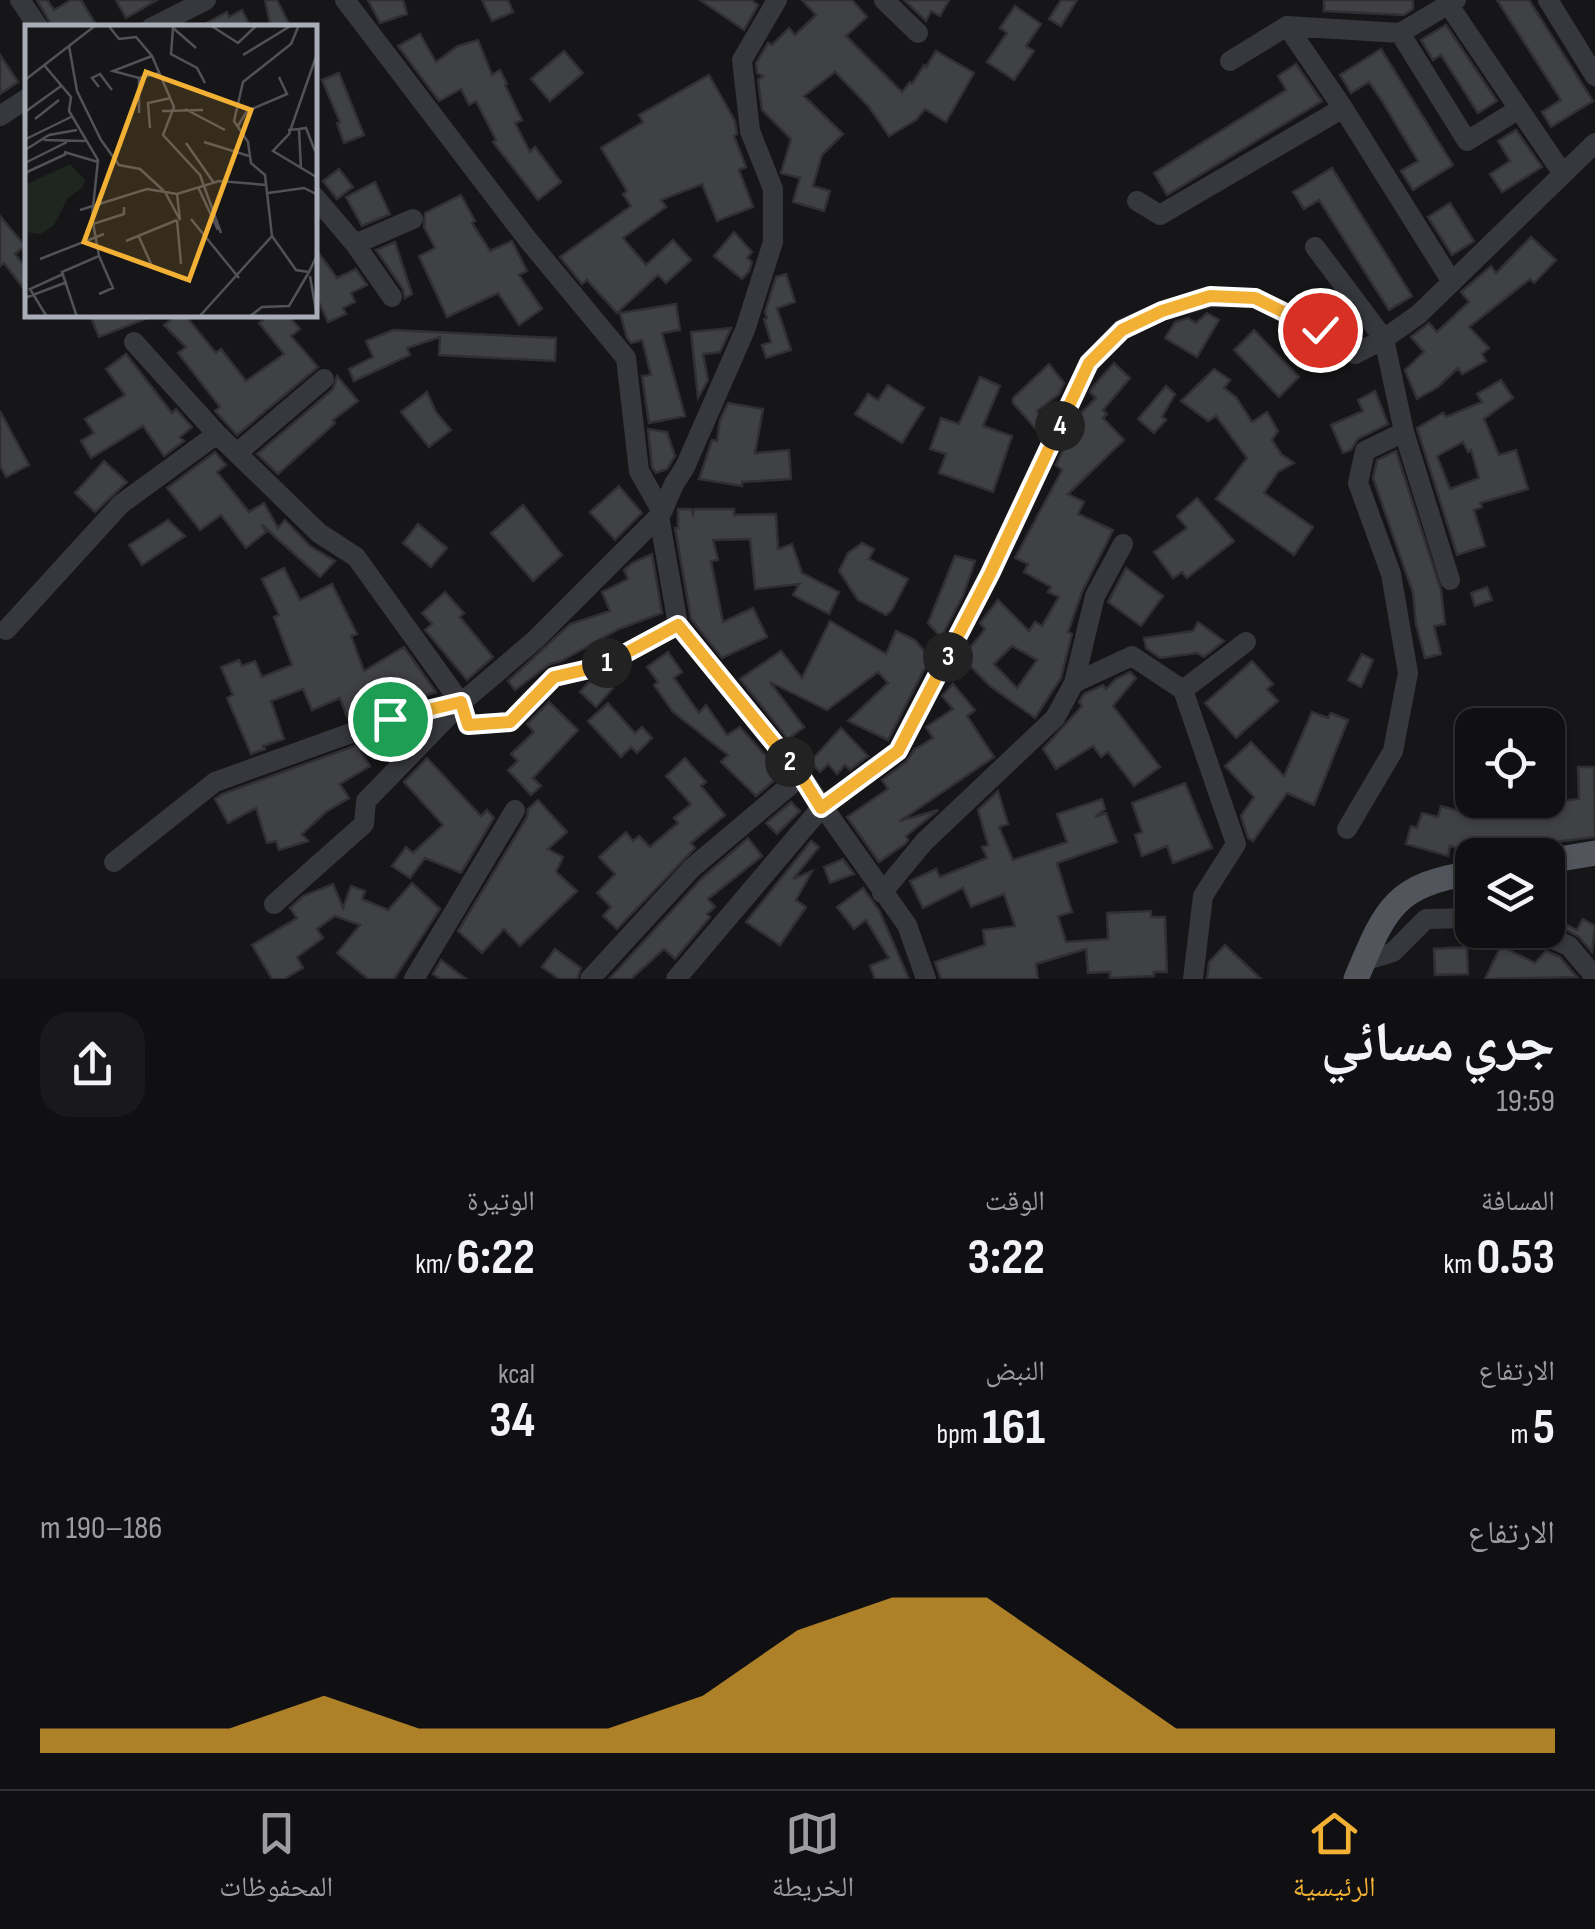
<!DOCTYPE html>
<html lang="ar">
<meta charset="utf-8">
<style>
:root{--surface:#101012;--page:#19191b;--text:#f1f3f6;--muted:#9c9d9f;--line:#303032;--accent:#f2b134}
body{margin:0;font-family:"Sofia Sans Condensed","Noto Naskh Arabic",sans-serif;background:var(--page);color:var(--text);direction:rtl;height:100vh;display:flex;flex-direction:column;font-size:38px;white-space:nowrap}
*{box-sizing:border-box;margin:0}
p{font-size:32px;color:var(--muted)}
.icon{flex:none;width:55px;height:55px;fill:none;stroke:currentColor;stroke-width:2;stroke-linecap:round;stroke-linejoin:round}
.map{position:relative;height:979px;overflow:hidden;direction:ltr}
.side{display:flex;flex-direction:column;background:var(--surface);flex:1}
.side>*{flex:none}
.controls{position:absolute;left:1455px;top:708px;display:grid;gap:20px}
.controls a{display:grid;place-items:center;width:110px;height:110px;border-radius:20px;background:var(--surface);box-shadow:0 2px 8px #0004,0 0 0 2px var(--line);font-size:50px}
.pin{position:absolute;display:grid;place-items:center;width:85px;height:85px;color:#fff;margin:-42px;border:5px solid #fff;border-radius:50%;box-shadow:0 2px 10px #0007}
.km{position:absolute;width:50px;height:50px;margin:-25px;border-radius:50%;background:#222;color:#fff;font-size:28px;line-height:50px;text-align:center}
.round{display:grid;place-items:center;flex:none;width:105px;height:105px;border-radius:30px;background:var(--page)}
.overview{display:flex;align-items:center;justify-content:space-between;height:170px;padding:0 40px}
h1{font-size:55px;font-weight:700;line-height:75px}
.stats{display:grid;grid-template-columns:repeat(3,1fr);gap:15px;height:170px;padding:10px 40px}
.stats div{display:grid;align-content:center}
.stats b{font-size:50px;font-weight:700}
.stats small{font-size:28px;font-weight:400}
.stats p{font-size:28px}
.chart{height:280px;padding:20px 40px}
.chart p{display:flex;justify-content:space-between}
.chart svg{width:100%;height:180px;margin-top:10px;fill:var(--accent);opacity:.7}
.tabs{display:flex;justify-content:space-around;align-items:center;height:140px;border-top:2px solid var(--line);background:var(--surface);font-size:28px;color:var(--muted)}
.tabs a{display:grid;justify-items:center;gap:5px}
.tabs .active{color:var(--accent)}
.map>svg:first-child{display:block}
.building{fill:#404145;stroke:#303034;stroke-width:2.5;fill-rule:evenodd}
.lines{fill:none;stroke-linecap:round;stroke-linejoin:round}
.minor{stroke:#37383d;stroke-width:20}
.major{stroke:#53555c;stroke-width:25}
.route-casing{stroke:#fff;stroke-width:20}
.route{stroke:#f2b134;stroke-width:12}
.inset-road{fill:none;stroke:#505258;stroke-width:2.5}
.view{fill:#f2b134;fill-opacity:0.15;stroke:#f2b134;stroke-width:5}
.inset-edge{fill:none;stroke:#a8adb8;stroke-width:5}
</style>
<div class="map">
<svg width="1595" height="979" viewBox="0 0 1595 979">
<rect width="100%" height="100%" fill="#161618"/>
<path class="building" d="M37,0H47L54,10L71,0H81L98,28H53Z
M116,0H157L126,18Z
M265,0H277L291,28H271Z
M368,0H403L407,14L380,23Z
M482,0H508L513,12L492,21Z
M700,0H752L758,5L744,30Z
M802,0H852L867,17L846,36L902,92L910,82L912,84L924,65L926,67L936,51L974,73L946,122L925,109L916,120L889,136L869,107L835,72L804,96L843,134L822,155L813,186L830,191L824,211L793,202L800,178L781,173L791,139L762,110L758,80L763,76L757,73L756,63L768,43L772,45L789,28L795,35L816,15Z
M904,0H949L940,16L931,11L926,21Z
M1061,0H1077L1061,26L1049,19Z
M1324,0H1413V9L1404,15L1324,11Z
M1497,0H1529L1593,101L1551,127L1542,112L1561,100Z
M1015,6L1041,24L1026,46L1034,51L1014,80L987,62L1007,33L1000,28Z
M242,10L251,28H197L227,12L229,17Z
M1446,25L1497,101L1478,113L1441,55L1433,60L1421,40Z
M420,34L436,62L458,46L478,40L492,75L500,70L507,84L505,85L522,120L515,123L530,152L535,147L561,182L538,200L493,142L496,140L476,101L469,105L461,89L439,101L398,46Z
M1381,49L1453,165L1413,190L1401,171L1418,161L1382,101L1369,82L1351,93L1340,75Z
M564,51L583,73L550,101L531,79Z
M0,55L18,82L0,94Z
M1296,64L1322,101L1167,195L1154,173L1286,90L1278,76Z
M339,73L364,135L344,143L337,123L340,122L322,80Z
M709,75L735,121L737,134L734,136L746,167L739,170L753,207L717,221L702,184L661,200L666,207L623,238L646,265L673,240L691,260L666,283L658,275L617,313L587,280L582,284L560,257L631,206L623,194L627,191L601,148L643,122L639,115Z
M1516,130L1542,167L1502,192L1490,174L1510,161L1498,141Z
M1332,168L1412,296L1389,310L1319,200L1304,209L1293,192Z
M339,169L353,187L337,199L323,181Z
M375,182L390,214L362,226L346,197Z
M461,195L475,221L472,223L490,251L512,241L527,271L519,275L542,309L519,325L498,293L447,317L419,256L435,248L424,227L425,213Z
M1450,203L1474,241L1452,255L1428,217Z
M0,216L25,246L15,254L28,271V294L4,263L0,266Z
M734,232L752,252L747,258L752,262L749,271L742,279L714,256Z
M1531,237L1556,260L1534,283L1530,279L1469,327L1489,348L1482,354L1486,361L1462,374L1458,368L1438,387L1417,399L1405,370L1424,352L1411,337L1429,323L1437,332L1469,302L1461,292L1491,266L1496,273Z
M395,242L412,294L405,298L403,289L376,250Z
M315,248L337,278L356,269L367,285L351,293L355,302L343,308L346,314L328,322L315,294Z
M786,274L795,302L777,308L791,350L766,358L762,345L771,342L764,319L767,318L765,312L776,277Z
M676,304L680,330L662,333L685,416L649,423L642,376L651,375L642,340L631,343L627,338L620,313Z
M1207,313L1219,320L1197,357L1165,338L1175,322L1188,318L1196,323Z
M90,315H153V316L99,337Z
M177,315H185L216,353L221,349L246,381L284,354L259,323L270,315H288L300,329L291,336L318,367L237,435L215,411L220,407L178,353L186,347L164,325Z
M731,328L720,352L703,354L708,380L698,398L691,332Z
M393,330L556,338L555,361L439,355L440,337L407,348L410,355L354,381L349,369L373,357L366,341Z
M1254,330L1299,377L1279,397L1234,350Z
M126,354L172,413L176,409L192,427L180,437L184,441L164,456L143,426L91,458L81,441L94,433L85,419L125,395L106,369Z
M1114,363L1130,378L1103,410L1107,414L1103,418L1124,440L1068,494L1084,502L1078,514L1113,530L1082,592L1068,632L1072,634L1061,678L1035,718L990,686L962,658L985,629L980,623L998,600L1029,631L1035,622L1042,626L1059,597L1048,592L1051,587L1024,572L1028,564L1015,558L1062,470L1056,465L1063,450L1078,434L1073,429L1080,414L1096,398L1090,392L1092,388ZM1012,646L1037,660L1017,688L994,664Z
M1049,364L1064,383L1059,394L1037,411L1045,419L1035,428L1013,403V398Z
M1214,369L1230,380L1224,388L1236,397L1252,422L1267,412L1278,431L1272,440L1281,454L1294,463L1278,472L1264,493L1313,527L1294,555L1216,499L1247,458L1216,416L1208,421L1181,401Z
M337,376L358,401L333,420L335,423L278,474L257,454L333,389Z
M980,377L1000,386L983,426L1012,436L993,492L939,473L946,454L930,449L941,418L959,424Z
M1501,380L1513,398L1484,419L1499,455L1516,450L1528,489L1480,503L1482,507L1474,510L1485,546L1457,555L1417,428L1443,413L1446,417L1482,402L1477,394ZM1463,442L1468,452L1471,450L1479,478L1450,489L1437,456Z
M888,385L924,408L902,443L855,414L868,394L878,400Z
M1166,386L1175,394L1162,417L1166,420L1154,433L1138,419Z
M1375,391L1388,424L1358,439L1351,450L1343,453L1331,425L1363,411L1358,400Z
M427,392L436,412L451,430L429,447L401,412Z
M728,403L763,409L755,453L789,450L791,479L742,482V486L699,479L712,440L717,441L720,420Z
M0,411L29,465L6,477L0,466Z
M648,429L667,432L675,456L667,469L656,473L652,467Z
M1396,451L1441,590L1445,624L1434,626L1441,654L1425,658L1416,624L1413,593L1373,478L1377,460Z
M215,452L226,465L217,472L249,512L264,503L278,528L285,520L310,546L335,561L320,577L262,525L266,532L246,548L221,515L200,530L167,488Z
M104,461L127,482L95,512L75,493Z
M619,486L642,513L615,540L590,512Z
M1197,498L1234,541L1187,578L1182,572L1173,578L1154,552L1187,528L1177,516Z
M523,505L562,555L533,581L491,533Z
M678,509H691L693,514L694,509H734V515L776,514L778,549L792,544L802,573L839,592L829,614L793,595L799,584L755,589L750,539L713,540L718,560L711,561L723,622L753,608L767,637L722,658L691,619L675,528H678Z
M168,520L185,536L142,565L129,545Z
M418,524L447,548L431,567L403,543Z
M862,543L874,549L869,559L908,579L892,610L886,615L858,600L839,571L848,553Z
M652,554L662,613L619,629L561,661L550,664L515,690L508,681L570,624L610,611L602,592L628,579L624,570L632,563Z
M955,556L975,561L963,596L941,637L928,623Z
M284,568L300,600L332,584L357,634L351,636L364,671L404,647L436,692L412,700L406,690L402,692L396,682L373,696L376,707L347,717L340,698L312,710L303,689L271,701L284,739L263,746L265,749L251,754L227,698L233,695L221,667L239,660L242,666L255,661L262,677L292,665L274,617L279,615L262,579Z
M1126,568L1163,596L1141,626L1108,602Z
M1487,587L1492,600L1475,606L1471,593Z
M445,592L464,613L460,617L493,657L467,680L425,630L432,624L422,613Z
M830,621L886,654L896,631L915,640L930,658L888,740L848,721L888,683L878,672L827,710L770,682L804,727L788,739L740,679L781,651L802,678Z
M1198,622L1224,641L1204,657L1197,653L1160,658L1146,648L1144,638L1193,631Z
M668,652L682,672L674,678L699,713L706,705L727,735L740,727L782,774L756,796L721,762L728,755L673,712L654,685L658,682L647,667Z
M1362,654L1373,660L1361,687L1348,680Z
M1252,661L1273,684L1267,689L1278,701L1236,738L1205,703Z
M1130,672L1136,678L1113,706L1160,767L1134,786L1108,752L1101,757L1093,746L1056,769L1043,749L1082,706L1079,702L1084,694L1103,685L1106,689L1116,679Z
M604,680L613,688L596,707L580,692L588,683Z
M953,684L975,710L967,716L994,757L900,821L938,810L906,836L908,840L905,844L879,862L847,817L888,789L882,780L907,761L914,750L933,738L926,727L953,709L942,696Z
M549,702L578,730L533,778L541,786L531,795L508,770L518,761L511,754L534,732L527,724Z
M608,703L635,733L642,727L652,738L637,753L631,747L621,757L588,721Z
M1312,712L1328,718L1331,713L1348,720L1314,805L1287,793L1253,841L1248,838L1241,816L1254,797L1225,766L1251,742L1284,776Z
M841,728L868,756L850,770L845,765L837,774L828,764L820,772L810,762Z
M357,745L370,766L340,784L349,798L326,812L302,834L308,841L279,850L276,841L267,843L256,808L228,823L215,799L222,794Z
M427,758L481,816L487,810L494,818L461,873L425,858L410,878L392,866L406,847L413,853L443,825L404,782Z
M685,758L706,782L701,786L725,815L691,843L695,848L617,929L603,916L611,907L597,893L615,874L599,857L626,832L633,841L639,836L650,847L678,823L674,818L691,804L666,776Z
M1578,767H1594L1595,837L1480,851L1479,854L1450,846L1448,856L1406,844L1411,826L1417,828L1422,813L1438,817L1441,806L1477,816L1520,811L1519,806L1579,799Z
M1185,783L1212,848L1173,863L1167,846L1142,856L1135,835L1142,832L1132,803Z
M998,791L1008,824L999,827L1013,860L1067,842L1057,814L1102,799L1105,809L1095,817L1106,813L1117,842L1057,863L1072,912L1058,916L1066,942L1108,939L1107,913L1151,911V917H1165L1167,972H1154V976L1110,978V972L1088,973L1086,949L1036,964L1038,979H941L935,962L985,945L983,930L1015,926L1004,894L971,907L963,888L923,908L910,881L936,869L940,877L987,858L982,847L988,845L978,810Z
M538,800L567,832L548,849L563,857L556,872L577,891L520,946L504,929L482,953L458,931L527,817L528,809Z
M791,802L800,811L777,834L766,823Z
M748,838L762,856L708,899L715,907L707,914L710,917L675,959L664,949L631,979H609L702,878Z
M811,841L819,847L793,879L812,871L796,900L806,907L780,945L746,922Z
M843,859L854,874L830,883L824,867Z
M412,883L440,909L394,979H368L337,953L360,925L335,916L317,929L323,938L297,957L303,968L284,979H272L252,945L297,918L290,908L303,896L333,884L343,908L351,886L365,891L362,899L388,910Z
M863,888L879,910L909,979H875L870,966L889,958L866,920L854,929L837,907Z
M1583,919L1595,926L1592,952L1579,937L1565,929L1567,925L1577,930Z
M1225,945L1261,979H1207L1209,962Z
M1501,946L1535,963L1546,951L1560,957L1577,977L1485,979Z
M1467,947L1468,974L1435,975L1434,949Z
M555,949L581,968L577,979H559L542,967Z
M441,960L466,979H440L433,974Z"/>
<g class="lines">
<path class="minor" d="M20,0L39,28
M345,0L528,240L626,358L639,471L662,512L659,516L678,625L801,776L907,925L926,979
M884,0L918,33
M1548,0L1595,76
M1448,4L1563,174
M1287,26L1343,108
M151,28L206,0
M1400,33L1467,141L1519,109
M1230,61L1287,26L1400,33L1456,0
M0,116L28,98
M315,197L355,244L413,219
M1137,201L1160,215L1343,108L1452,282
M355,244L392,297
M1315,247L1384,339L1404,432L1450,580
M134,342L217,434L319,533L356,557L461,703
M237,453L324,379
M662,512L674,484L685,467L745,330L773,242V189L750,131L742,60L777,0
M659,516L535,640L461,703L468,725L510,722L554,677L602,666L678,625
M6,630L121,504L217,434
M1074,683L1132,656L1183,690L1246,642
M1183,690L1236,844L1203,896L1193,979
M1347,829L1393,751L1408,673L1391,574L1358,483L1365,451L1404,432
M114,862L215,782L390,719L461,703
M882,893L924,842L1055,718L1074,683L1095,596L1123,544
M274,904L364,824L366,801L460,704
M1533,930L1569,946L1595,977
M1364,961L1393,952L1426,919L1472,918
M414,979L515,810
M590,979L692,868L801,776
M676,979L821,808L898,751L990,573L1089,363L1122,329L1162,311L1211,297L1255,298L1320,330L1355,354L1384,339L1419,314L1595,143"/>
<path class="major" d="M1548,861L1595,853
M1356,979C1385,910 1393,885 1472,873"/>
</g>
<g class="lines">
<defs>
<path id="route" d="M390,719L461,702L468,725L510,722L554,677L602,666L678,625L801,776L821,808L898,751L990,574L1089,363L1122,330L1162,311L1210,296L1255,298L1320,330"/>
</defs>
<use href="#route" class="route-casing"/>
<use href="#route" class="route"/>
</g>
<g transform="translate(25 25)">
<rect width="292" height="292" fill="#161618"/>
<path d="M45,139L60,155L57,163L43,173L29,200L16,209L0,207V160Z" fill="#1e261f"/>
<path class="inset-road" d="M83,0L94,14L111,12L127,31L149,82L138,110L175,150L196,208M185,0L213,18L232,0M147,2L171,23M148,3L146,29L172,43L180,58M44,21L52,66L76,115L94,140L115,144L139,166M293,26L264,109L248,126L293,153M218,30L267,0M127,31L88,46L114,53L135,48M19,40L46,72L44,86L73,135L67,192L74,231L37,247L52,292M0,55L71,0M74,62L67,53L75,49L87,65M160,84L200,105M137,86L178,85M0,87L36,61M114,88V53M10,94L34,75M213,101L222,86L262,69L254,52M125,103L123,78L146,73M274,104L281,103L290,126M263,105L274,104L276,144M1,114L46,92M19,115L61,116M179,117L224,131M161,118L189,158M0,125L24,110L52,105M39,127L73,137M0,138L42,117M0,148L41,129M173,162L193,205M140,167L155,195L152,169M243,168L279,163L293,170M55,185L122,164L152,169L194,156L242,160M166,194L214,253M152,195L156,239M68,199L99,189V182M247,211L271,245L284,247L293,228M114,212L127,241M101,216L152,195M74,231L88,263L74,269M15,234L79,209M285,251L292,292M0,273L42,257M22,292L5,264L38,249M174,292L247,211L240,150L226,138L223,117L209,96L218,57L266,19L274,0M224,292L237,282L264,281L284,247"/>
<path class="view" d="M121,47L226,85L164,255L59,217Z"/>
<rect width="292" height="292" class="inset-edge"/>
</g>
</svg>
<div class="controls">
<a><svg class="icon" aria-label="locate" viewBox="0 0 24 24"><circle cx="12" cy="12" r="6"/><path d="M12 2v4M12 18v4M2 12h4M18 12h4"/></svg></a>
<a><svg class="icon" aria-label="layers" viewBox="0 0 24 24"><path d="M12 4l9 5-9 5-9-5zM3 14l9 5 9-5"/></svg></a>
</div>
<div class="pin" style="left:390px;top:719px;background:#1e9e55"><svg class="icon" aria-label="arrive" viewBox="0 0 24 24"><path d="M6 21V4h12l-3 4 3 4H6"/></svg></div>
<div class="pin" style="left:1320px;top:330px;background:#d93025"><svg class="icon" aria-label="check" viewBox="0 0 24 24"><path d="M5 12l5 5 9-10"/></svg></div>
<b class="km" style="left:607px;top:663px">1</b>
<b class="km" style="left:790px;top:762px">2</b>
<b class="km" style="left:948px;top:657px">3</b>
<b class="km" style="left:1060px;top:426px">4</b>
</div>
<section class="side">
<div class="overview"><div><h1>جري مسائي</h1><p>19:59</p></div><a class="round"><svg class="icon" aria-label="share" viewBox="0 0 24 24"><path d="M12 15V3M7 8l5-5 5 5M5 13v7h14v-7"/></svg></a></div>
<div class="stats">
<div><p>المسافة</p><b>0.53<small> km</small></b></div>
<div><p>الوقت</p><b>3:22</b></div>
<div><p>الوتيرة</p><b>6:22<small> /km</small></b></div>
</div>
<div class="stats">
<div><p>الارتفاع</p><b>5<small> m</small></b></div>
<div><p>النبض</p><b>161<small> bpm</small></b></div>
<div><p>kcal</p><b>34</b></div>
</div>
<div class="chart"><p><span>الارتفاع</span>186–190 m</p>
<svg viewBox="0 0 160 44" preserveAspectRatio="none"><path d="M0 44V38L10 38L20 38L30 30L40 38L50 38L60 38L70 30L80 14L90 6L100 6L110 22L120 38L130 38L140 38L150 38L160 38V44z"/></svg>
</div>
</section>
<nav class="tabs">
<a class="active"><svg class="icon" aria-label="home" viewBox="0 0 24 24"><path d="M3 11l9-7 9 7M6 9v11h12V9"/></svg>الرئيسية</a>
<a><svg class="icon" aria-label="map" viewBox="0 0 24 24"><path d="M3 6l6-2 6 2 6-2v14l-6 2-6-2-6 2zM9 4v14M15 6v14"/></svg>الخريطة</a>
<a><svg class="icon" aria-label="saved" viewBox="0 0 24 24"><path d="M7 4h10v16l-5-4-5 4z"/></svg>المحفوظات</a>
</nav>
